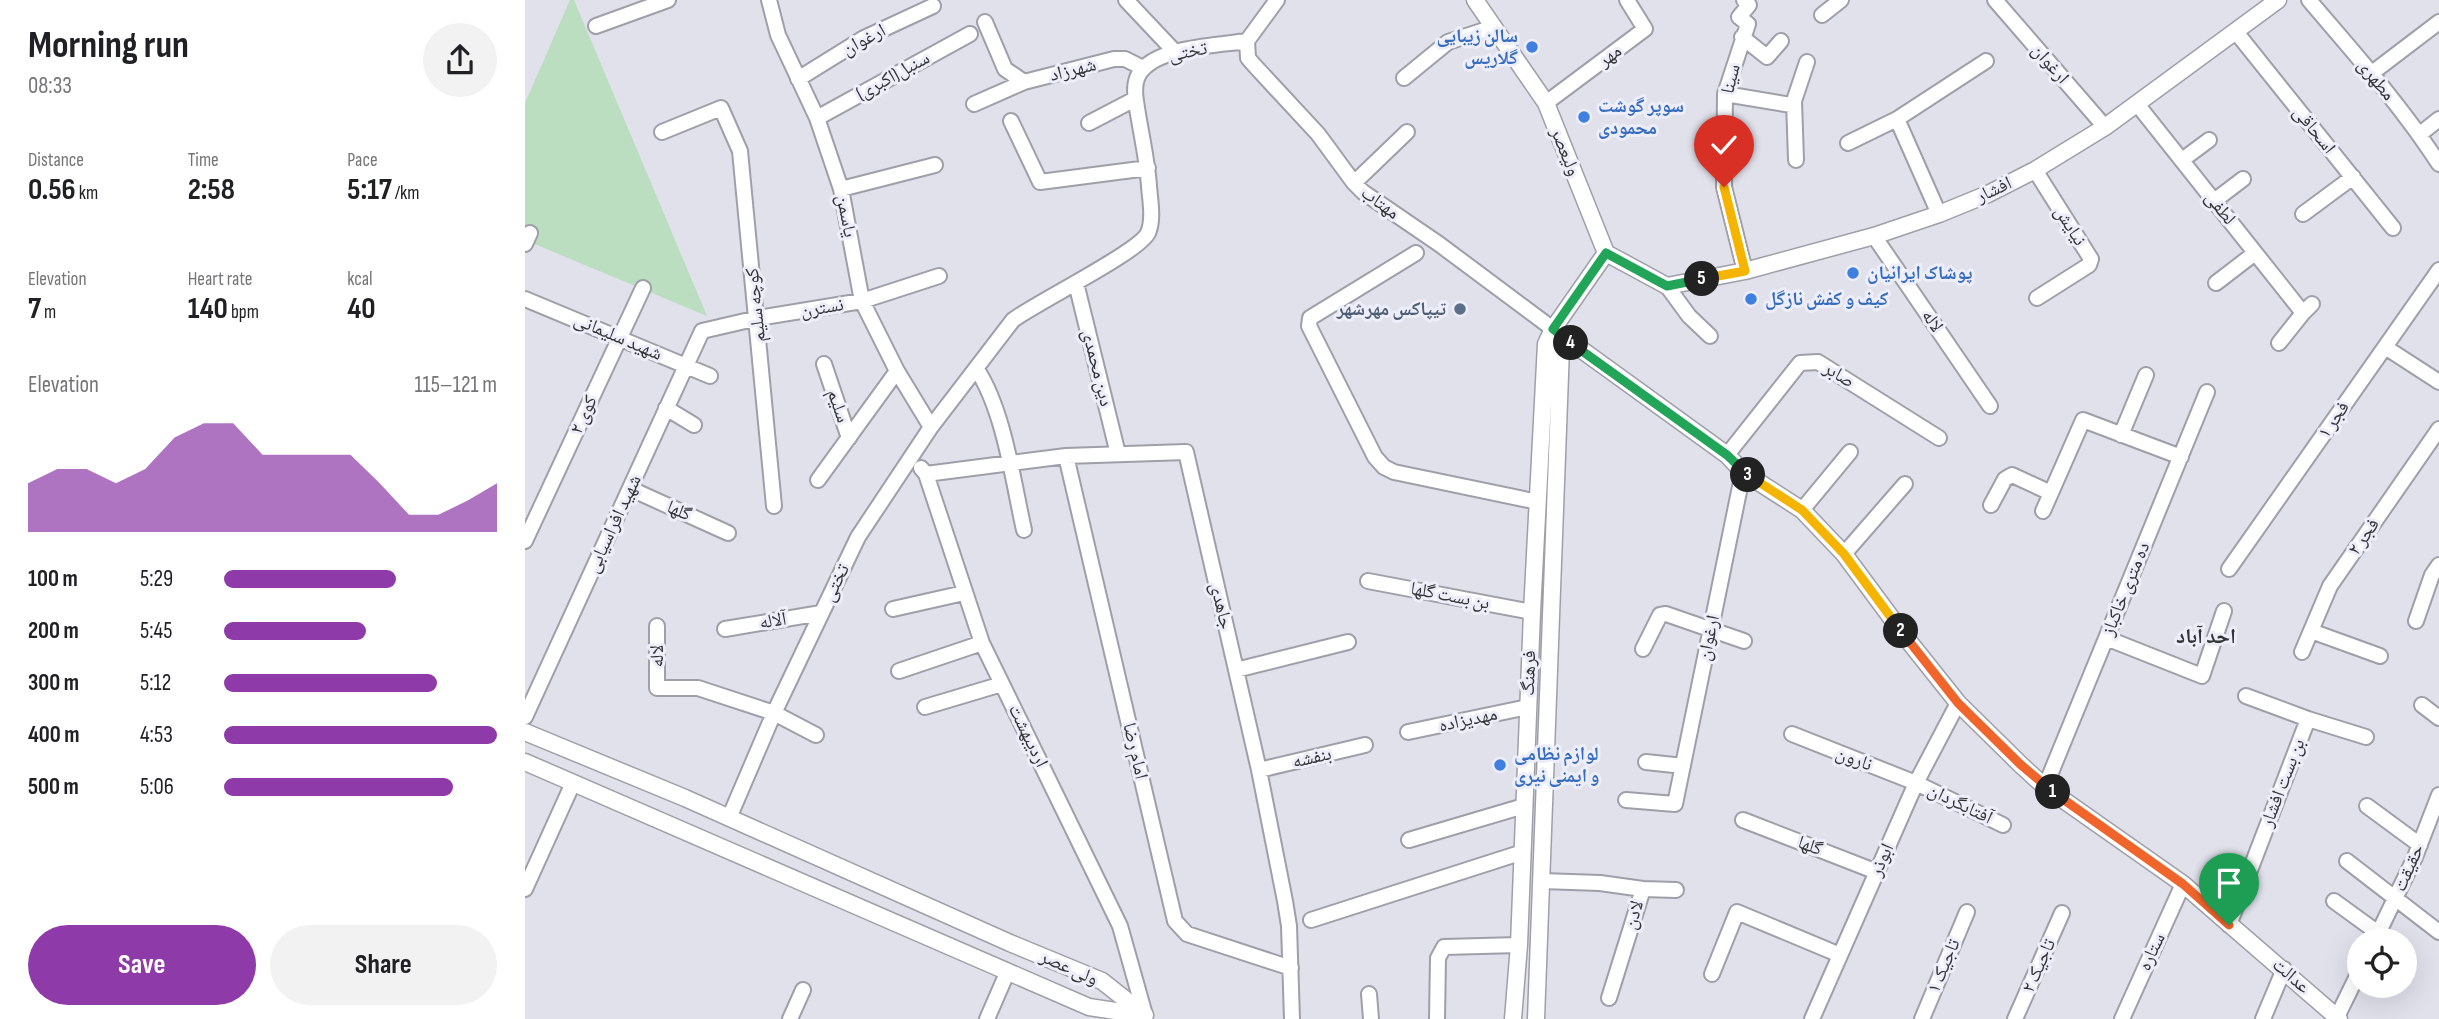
<!DOCTYPE html>
<meta charset="utf-8">
<style>
:root{--surface:#fff;--page:#f2f2f2;--text:#202124;--muted:#757577;--accent:#8e3aa8}
body{margin:0;font-family:"Sofia Sans Condensed","Noto Naskh Arabic",sans-serif;background:var(--page);color:var(--text);height:100vh;display:flex;flex-direction:column;font-size:26px;white-space:nowrap}
*{box-sizing:border-box;margin:0}
p{font-size:23px;color:var(--muted)}
.icon{flex:none;width:38px;height:38px;fill:none;stroke:currentColor;stroke-width:2;stroke-linecap:round;stroke-linejoin:round}
.map{position:relative;flex:1;overflow:hidden}
.panel{display:flex;flex-direction:column;background:var(--surface);width:525px}
.panel>*{flex:none}
.tools{position:absolute;left:1822px;top:928px;display:grid;gap:14px}
.tools a{display:grid;place-items:center;width:70px;height:70px;border-radius:50%;background:var(--surface);box-shadow:0 7px 28px #0002;font-size:35px}
.pin{position:absolute;display:grid;place-items:center;width:60px;height:60px;color:#fff;margin:-72px -30px;border-radius:50% 50% 50% 0;rotate:-45deg;box-shadow:0 0 7px #0007}
.pin .icon{rotate:45deg}
.km{position:absolute;width:35px;height:35px;margin:-18px;border-radius:50%;background:#222;color:#fff;font-size:19px;line-height:35px;text-align:center}
.round{display:grid;place-items:center;flex:none;width:74px;height:74px;border-radius:37px;background:var(--page)}
.overview{display:flex;align-items:center;justify-content:space-between;height:119px;padding:0 28px}
h1{font-size:38px;font-weight:700;line-height:52px}
.stats{display:grid;grid-template-columns:repeat(3,1fr);gap:10px;height:119px;padding:7px 28px}
.stats div{display:grid;align-content:center}
.stats b{font-size:30px;font-weight:700}
.stats small{font-size:19px;font-weight:400}
.stats p{font-size:19px}
.chart{height:196px;padding:14px 28px}
.chart p{display:flex;justify-content:space-between}
.chart svg{width:100%;height:126px;margin-top:7px;fill:var(--accent);opacity:.7}
.button{display:flex;gap:14px;margin-top:auto;padding:14px 28px}
.button a{flex:1;height:80px;border-radius:42px;background:var(--accent);color:#fff;font-size:28px;font-weight:700;line-height:80px;text-align:center}
.button a+a{background:var(--page);color:var(--text)}
ul{padding:0 28px;list-style:none;font-size:23px}
li{display:grid;grid-template-columns:112px 84px 1fr;align-items:center;height:52px}
li i{height:18px;border-radius:9px;background:var(--accent)}
main{display:flex;flex:1;min-height:0}
.map>svg:first-child{display:block}
.green{fill:#badebf}
.lines{fill:none;stroke-linecap:round;stroke-linejoin:round}
.minor-casing{stroke:#9e9fa8;stroke-width:18}
.tertiary-casing{stroke:#9e9fa8;stroke-width:19}
.minor{stroke:#fff;stroke-width:14}
.tertiary{stroke:#fff;stroke-width:16}
.split-1-casing{stroke:#fff;stroke-width:14}
.split-2-casing{stroke:#fff;stroke-width:14}
.split-3-casing{stroke:#fff;stroke-width:14}
.split-4-casing{stroke:#fff;stroke-width:14}
.split-5-casing{stroke:#fff;stroke-width:14}
.split-6-casing{stroke:#fff;stroke-width:14}
.split-1{stroke:#f0652b;stroke-width:9}
.split-2{stroke:#f0652b;stroke-width:9}
.split-3{stroke:#f5b400;stroke-width:9}
.split-4{stroke:#22a559;stroke-width:9}
.split-5{stroke:#22a559;stroke-width:9}
.split-6{stroke:#f5b400;stroke-width:9}
.shop-dot{fill:#3f7fe0;stroke:#edeef9;stroke-width:2.5}
.service-dot{fill:#5c6f8a;stroke:#edeef9;stroke-width:2.5}
.labels{text-anchor:middle;dominant-baseline:central;stroke-width:6;stroke-linejoin:round;paint-order:stroke}
.shop-label{font-size:19px;font-weight:bold;fill:#366cbe;stroke:#edeef9;text-anchor:start}
.street-label{font-size:19px;fill:#333437;stroke:#edeef9}
.service-label{font-size:19px;font-weight:bold;fill:#4e5e75;stroke:#edeef9;text-anchor:end}
.neighbourhood-label{font-size:21px;font-weight:bold;fill:#333437;stroke:#edeef9}
</style>
<main>
<section class="panel">
<div class="overview"><div><h1>Morning run</h1><p>08:33</p></div><a class="round"><svg class="icon" aria-label="share" viewBox="0 0 24 24"><path d="M12 15V3M7 8l5-5 5 5M5 13v7h14v-7"/></svg></a></div>
<div class="stats">
<div><p>Distance</p><b>0.56<small> km</small></b></div>
<div><p>Time</p><b>2:58</b></div>
<div><p>Pace</p><b>5:17<small> /km</small></b></div>
</div>
<div class="stats">
<div><p>Elevation</p><b>7<small> m</small></b></div>
<div><p>Heart rate</p><b>140<small> bpm</small></b></div>
<div><p>kcal</p><b>40</b></div>
</div>
<div class="chart"><p><span>Elevation</span>115–121 m</p>
<svg viewBox="0 0 160 44" preserveAspectRatio="none"><path d="M0 44V27L10 22L20 22L30 27L40 22L50 11L60 6L70 6L80 17L90 17L100 17L110 17L120 27L130 38L140 38L150 33L160 27V44z"/></svg>
</div>
<ul>
<li><b>100 m</b>5:29<i style="width:63%"></i></li>
<li><b>200 m</b>5:45<i style="width:52%"></i></li>
<li><b>300 m</b>5:12<i style="width:78%"></i></li>
<li><b>400 m</b>4:53<i style="width:100%"></i></li>
<li><b>500 m</b>5:06<i style="width:84%"></i></li>
</ul>
<div class="button"><a>Save</a><a>Share</a></div>
</section>
<div class="map">
<svg width="1914" height="1019" viewBox="0 0 1914 1019">
<rect width="100%" height="100%" fill="#e0e1eb"/>
<path class="green" d="M45,0H49L182,316L0,240V103Z"/>
<g class="lines">
<defs>
<path id="minor" d="M244,0L253,35L292,118L316,189L337,301L372,371L406,427
M601,0L651,53
M1219,0L1224,5L1214,17L1223,24L1200,94L1199,187L1220,271
M1470,0L1580,127
M1784,0C1829,53 1876,105 1914,164
M1297,15L1316,0
M460,22L480,69L499,82L589,59H600L618,68
M71,26L143,0
M1711,32L1868,228
M1217,37L1242,57L1256,41
M722,41L723,58L729,65L793,134L829,183L838,192L914,244L1028,329
M722,41L752,0
M1847,73L1914,22
M879,78L923,42L969,27
M273,79L339,38L408,6
M1200,94L1266,105L1269,101L1282,62
M1269,101L1271,160
M1021,103L1120,29L1102,0
M449,104L499,82
M1612,104L1778,313
M292,118L445,34
M1372,119L1414,214
M486,121L515,182L623,168
M564,123L610,99
M137,132L196,108L215,151L249,506
M1895,134L1914,119
M1323,143L1372,119L1461,61
M1657,160L1684,140
M1510,170L1566,259L1564,265L1512,298
M829,183L882,132
M316,189L410,165
M1689,201L1718,179
M1778,214L1828,177
M1349,236L1465,406
M0,244L5,233
M891,253L785,318L784,326L850,457L859,467L869,472L1013,502
M551,283L593,454
M1691,283L1730,253
M1142,286L1164,316L1185,336
M0,299L185,376
M1754,343L1778,313L1787,304
M1860,347L1914,382
M299,364L324,438
M451,368C479,410 488,481 499,530
M141,408L169,425
M1596,435L1621,375
M1202,455L1275,363L1293,362L1414,438
M541,456L650,921L662,934L766,968
M396,468L401,474L457,643L595,926L620,1015
M401,474L541,456L661,452L734,770L760,901L764,926L767,1019
M293,480L372,371
M106,489L203,533
M1466,505L1480,479L1487,475L1526,493
M1277,510L1325,452
M1518,511L1558,420L1656,457
M0,541L118,288
M1319,554L1380,484
M1704,569L1914,270
M843,581L1007,612
M368,609L439,593
M1891,621L1907,575L1914,565
M132,626V688H173L249,713L291,735
M200,629L296,613
M1786,631L1855,656
M1581,638L1677,676L1699,611
M1118,649L1135,615L1141,614L1219,641
M1777,652L1805,586L1914,429
M711,670L823,642
M374,671L457,643
M1721,696L1783,719L1841,737
M1897,705L1914,718
M400,707L477,684
M0,717L177,331L233,318L337,301L414,276
M883,732L1003,707
M1267,734L1391,783L1478,825
M1121,762L1158,766
M734,770L840,745
M1520,787L1682,392
M1101,800L1150,804L1218,472
M1842,806L1895,845
M204,818L249,713L333,537L406,427L488,320C512,302 614,252 623,233C629,219 625,200 624,186C622,157 615,130 611,101C609,89 610,75 620,67C641,47 694,45 722,41
M1218,820L1352,872
M884,840L999,806
M1822,861L1914,932
M1017,881L1075,883L1118,889L1084,998
M0,889L48,783
M1118,889L1151,890
M1809,901L1853,933
M786,920L998,852
M1704,925L1783,719
M1850,940L1890,857L1914,795
M1187,974L1212,912L1315,955
M844,994L846,1019
M1812,1017L1834,972
M265,1019L278,990
M462,1019L482,973
M912,1019L913,958L919,947L994,945
M1287,1019L1391,783L1433,703
M1397,1019L1442,912
M1490,1019L1537,913
M1597,1019L1658,884
M1738,1019L1759,969"/>
<path id="tertiary" d="M950,0L1021,103L1081,253L1142,286L1220,271L1349,236L1414,214L1463,194L1510,170L1580,127L1753,0
M1028,329L1202,455L1218,472L1277,510L1319,554L1382,639L1433,703L1495,764L1520,787L1658,884L1814,1019
M0,732L160,798L485,943L577,981L620,1015
M0,762L564,1007L616,1015
M988,1019L994,945L1007,612L1021,344L1028,329L1081,253
M1011,1019L1036,348L1028,329"/>
</defs>
<use href="#minor" class="minor-casing"/>
<use href="#tertiary" class="tertiary-casing"/>
<use href="#minor" class="minor"/>
<use href="#tertiary" class="tertiary"/>
</g>
<g class="lines">
<defs>
<path id="split-1" d="M1528,792L1658,884L1704,925"/>
<path id="split-2" d="M1376,631L1433,703L1495,764L1528,792"/>
<path id="split-3" d="M1223,475L1277,510L1319,554L1376,631"/>
<path id="split-4" d="M1046,343L1202,455L1223,475"/>
<path id="split-5" d="M1046,343L1028,329L1081,253L1142,286L1177,279"/>
<path id="split-6" d="M1177,279L1220,271L1199,187"/>
</defs>
<use href="#split-1" class="split-1-casing"/>
<use href="#split-2" class="split-2-casing"/>
<use href="#split-3" class="split-3-casing"/>
<use href="#split-4" class="split-4-casing"/>
<use href="#split-5" class="split-5-casing"/>
<use href="#split-6" class="split-6-casing"/>
<use href="#split-1" class="split-1"/>
<use href="#split-2" class="split-2"/>
<use href="#split-3" class="split-3"/>
<use href="#split-4" class="split-4"/>
<use href="#split-5" class="split-5"/>
<use href="#split-6" class="split-6"/>
</g>
<g class="shop-dot">
<circle cx="1007" cy="47" r="7"/>
<circle cx="1059" cy="117" r="7"/>
<circle cx="1328" cy="273" r="7"/>
<circle cx="1226" cy="299" r="7"/>
<circle cx="975" cy="765" r="7"/>
</g>
<circle class="service-dot" cx="935" cy="309" r="7"/>
<g class="labels">
<g class="shop-label">
<text x="993" y="36" text-anchor="end">سالن زیبایی<tspan x="993" dy="22">گلاریس</tspan></text>
<text x="1073" y="106">سوپر گوشت<tspan x="1073" dy="22">محمودی</tspan></text>
<text x="1342" y="273">پوشاک ایرانیان</text>
<text x="1240" y="299">کیف و کفش نازگل</text>
<text x="989" y="754">لوازم نظامی<tspan x="989" dy="22">و ایمنی نیری</tspan></text>
</g>
<g class="street-label">
<text transform="translate(339 40) rotate(-28)">ارغوان</text>
<text transform="translate(663 52) rotate(-12)">تختی</text>
<text transform="translate(1085 56) rotate(-36)">مهر</text>
<text transform="translate(1525 64) rotate(49)">ارغوان</text>
<text transform="translate(548 70) rotate(-14)">شهرزاد</text>
<text transform="translate(368 76) rotate(-29)">سنبل(اکبری)</text>
<text transform="translate(1206 79) rotate(-76)">سینا</text>
<text transform="translate(1851 80) rotate(51)">مطهری</text>
<text transform="translate(1789 130) rotate(51)">اسحاقی</text>
<text transform="translate(1040 152) rotate(68)">ولیعصر</text>
<text transform="translate(1469 190) rotate(-25)">افشار</text>
<text transform="translate(855 203) rotate(36)">مهتاب</text>
<text transform="translate(1695 208) rotate(51)">لطفی</text>
<text transform="translate(321 216) rotate(79)">یاسمن</text>
<text transform="translate(1545 226) rotate(58)">نیایش</text>
<text transform="translate(231 305) rotate(-96)">کوچه سلیم</text>
<text transform="translate(297 308) rotate(-9)">نسترن</text>
<text transform="translate(1407 321) rotate(56)">لاله</text>
<text transform="translate(93 337) rotate(23)">شهید سلیمانی</text>
<text transform="translate(572 368) rotate(76)">دین محمدی</text>
<text transform="translate(1314 375) rotate(31)">صابر</text>
<text transform="translate(313 406) rotate(71)">سلیم</text>
<text transform="translate(59 415) rotate(-65)">کوی ۲</text>
<text transform="translate(1809 420) rotate(-55)">فجر ۱</text>
<text transform="translate(154 511) rotate(24)">گلها</text>
<text transform="translate(89 524) rotate(-65)">شهید افراسیابی</text>
<text transform="translate(1839 537) rotate(-55)">فجر ۲</text>
<text transform="translate(311 583) rotate(-64)">تختی</text>
<text transform="translate(1601 589) rotate(-68)">ده متری خاکباز</text>
<text transform="translate(925 596) rotate(11)">بن بست گلها</text>
<text transform="translate(696 606) rotate(77)">جاهدی</text>
<text transform="translate(248 621) rotate(-9)">آلاله</text>
<text transform="translate(1184 638) rotate(-78)">ارغوان</text>
<text transform="translate(132 656) rotate(-90)">لاله</text>
<text transform="translate(1004 673) rotate(-88)">فرهنگ</text>
<text transform="translate(943 720) rotate(-12)">مهدیزاده</text>
<text transform="translate(503 736) rotate(64)">اردیبهشت</text>
<text transform="translate(610 751) rotate(77)">امام رضا</text>
<text transform="translate(787 758) rotate(-13)">بنفشه</text>
<text transform="translate(1329 759) rotate(21)">نارون</text>
<text transform="translate(1758 783) rotate(-69)">بن بست افشار</text>
<text transform="translate(1435 804) rotate(26)">آفتابگردان</text>
<text transform="translate(1285 846) rotate(21)">گلها</text>
<text transform="translate(1357 860) rotate(-66)">ابوذر</text>
<text transform="translate(1884 868) rotate(-66)">حقیقت</text>
<text transform="translate(1109 915) rotate(-73)">لادن</text>
<text transform="translate(1627 952) rotate(-65)">ستاره</text>
<text transform="translate(1419 966) rotate(-67)">تاجیک ۱</text>
<text transform="translate(1514 966) rotate(-66)">تاجیک ۲</text>
<text transform="translate(544 968) rotate(24)">ولی عصر</text>
<text transform="translate(1766 976) rotate(41)">عدالت</text>
</g>
<g class="service-label">
<text x="921" y="309">تیپاکس مهرشهر</text>
</g>
<g class="neighbourhood-label">
<text x="1681" y="636">احد آباد</text>
</g>
</g>
</svg>
<div class="tools">
<a><svg class="icon" aria-label="locate" viewBox="0 0 24 24"><circle cx="12" cy="12" r="6"/><path d="M12 2v4M12 18v4M2 12h4M18 12h4"/></svg></a>
</div>
<div class="pin" style="left:1704px;top:925px;background:#1e9e55"><svg class="icon" aria-label="arrive" viewBox="0 0 24 24"><path d="M6 21V4h12l-3 4 3 4H6"/></svg></div>
<div class="pin" style="left:1199px;top:187px;background:#d93025"><svg class="icon" aria-label="check" viewBox="0 0 24 24"><path d="M5 12l5 5 9-10"/></svg></div>
<b class="km" style="left:1528px;top:792px">1</b>
<b class="km" style="left:1376px;top:631px">2</b>
<b class="km" style="left:1223px;top:475px">3</b>
<b class="km" style="left:1046px;top:343px">4</b>
<b class="km" style="left:1177px;top:279px">5</b>
</div>
</main>
